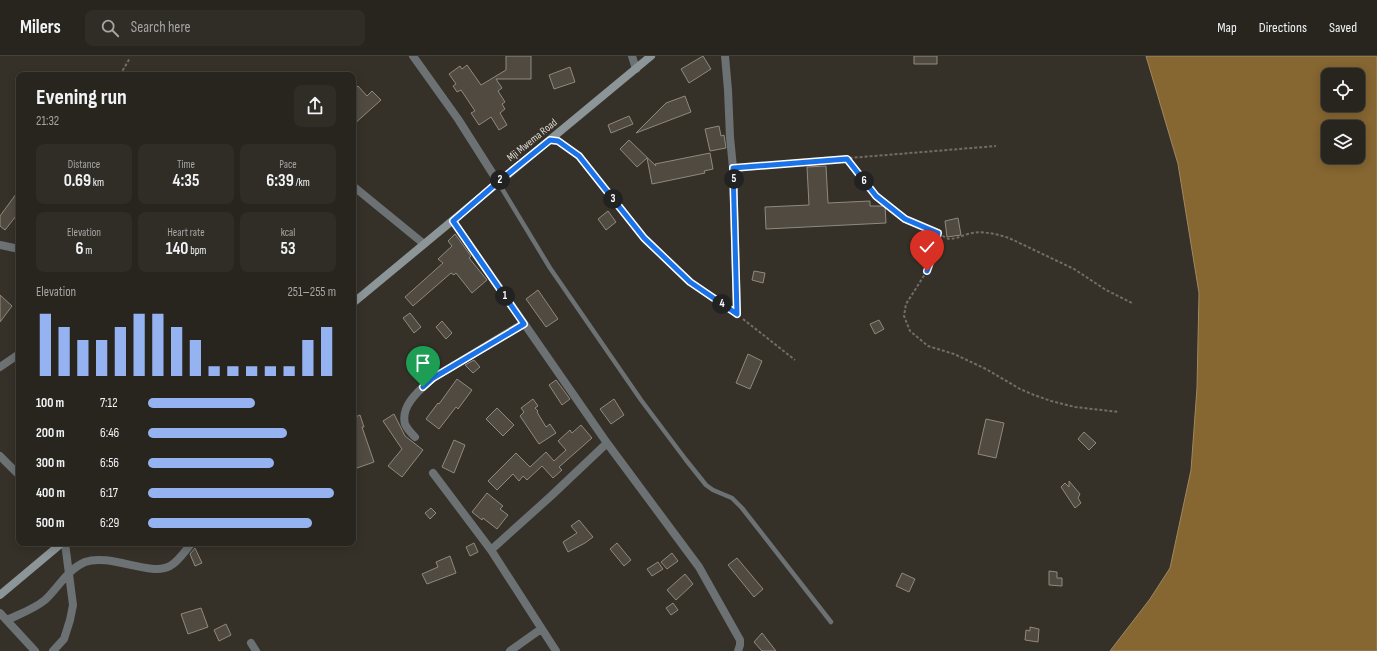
<!DOCTYPE html>
<meta charset="utf-8">
<style>
:root{--surface:#28251e;--page:#302d27;--text:#f1f3f6;--muted:#a5a5a4;--line:#44423c;--accent:#95b2f1}
body{margin:0;font-family:"Sofia Sans Condensed",sans-serif;background:var(--page);color:var(--text);height:100vh;display:flex;flex-direction:column;font-size:15px;white-space:nowrap}
*{box-sizing:border-box;margin:0}
p{font-size:13px;color:var(--muted)}
.icon{flex:none;width:22px;height:22px;fill:none;stroke:currentColor;stroke-width:2;stroke-linecap:round;stroke-linejoin:round}
.map{position:relative;flex:1;overflow:hidden}
.drawer{position:absolute;left:16px;top:16px;width:340px;height:474px;display:flex;flex-direction:column;background:var(--surface);border-radius:8px;box-shadow:0 2px 10px #0003,0 0 0 1px var(--line)}
.drawer>*{flex:none}
.fabs{position:absolute;left:1321px;top:12px;display:grid;gap:8px}
.fabs a{display:grid;place-items:center;width:44px;height:44px;border-radius:8px;background:var(--surface);box-shadow:0 2px 10px #0003,0 0 0 1px var(--line);font-size:20px}
.pin{position:absolute;display:grid;place-items:center;width:34px;height:34px;color:#fff;margin:-41px -17px;border-radius:50% 50% 50% 0;rotate:-45deg;box-shadow:0 0 4px #0007}
.pin .icon{rotate:45deg}
.km{position:absolute;width:20px;height:20px;margin:-10px;border-radius:50%;background:#222;color:#fff;font-size:11px;line-height:20px;text-align:center}
.round{display:grid;place-items:center;flex:none;width:42px;height:42px;border-radius:8px;background:var(--page)}
.head{display:flex;align-items:center;justify-content:space-between;height:68px;padding:0 20px}
h1{font-size:22px;font-weight:700;line-height:30px}
.metrics{display:grid;grid-template-columns:repeat(3,1fr);gap:6px;height:68px;padding:4px 20px}
.metrics div{display:grid;align-content:center;border-radius:8px;background:var(--page);text-align:center}
.metrics b{font-size:17px;font-weight:700}
.metrics small{font-size:11px;font-weight:400}
.metrics p{font-size:11px}
.chart{height:112px;padding:8px 20px}
.chart p{display:flex;justify-content:space-between}
.chart svg{width:100%;height:72px;margin-top:4px;stroke:var(--accent);stroke-width:6}
ul{padding:0 20px;list-style:none;font-size:13px}
li{display:grid;grid-template-columns:64px 48px 1fr;align-items:center;height:30px}
li i{height:10px;border-radius:5px;background:var(--accent)}
header{display:flex;align-items:center;gap:24px;box-sizing:border-box;height:56px;padding:0 20px;background:var(--surface);border-bottom:1px solid var(--line)}
header strong{font-size:19px}
nav{display:flex;gap:22px;margin-inline-start:auto;font-size:14px}
.search{width:280px;height:36px;background:var(--page);display:flex;align-items:center;gap:10px;box-sizing:border-box;padding:0 14px;border-radius:8px;color:var(--muted);font-size:15px}
.map>svg:first-child{display:block}
.water{fill:#866631;stroke:#a08861;fill-rule:evenodd}
.building{fill:#504a41;stroke:#8f897f}
.lines{fill:none;stroke-linecap:round;stroke-linejoin:round}
.path{stroke:#716d65;stroke-width:2;stroke-dasharray:3 2;stroke-linecap:butt}
.service{stroke:#6c7173;stroke-width:4.5}
.minor{stroke:#6c7173;stroke-width:8}
.tertiary{stroke:#6c7173;stroke-width:8}
.secondary{stroke:#8c9598;stroke-width:8}
.route-casing{stroke:#fff;stroke-width:8}
.route{stroke:#1a73e8;stroke-width:5}
.labels{text-anchor:middle;dominant-baseline:central;stroke-width:3;stroke-linejoin:round;paint-order:stroke}
.street-label{font-size:11px;fill:#dbd8d2;stroke:#363128}
</style>
<header>
<strong>Milers</strong>
<div class="search"><svg class="icon" aria-label="search" viewBox="0 0 24 24"><circle cx="10" cy="10" r="6"/><path d="M15 15l6 6"/></svg>Search here</div>
<nav><a>Map</a><a>Directions</a><a>Saved</a></nav>
</header>
<div class="map">
<svg width="1377" height="595" viewBox="0 0 1377 595">
<rect width="100%" height="100%" fill="#363128"/>
<path class="water" d="M1146,0H1377V595H1110L1150,543L1170,512L1191,414L1197,332L1199,237L1178,108ZM1328,19H1358V49H1328ZM1328,71H1358V101H1328Z"/>
<path class="building" d="M506,0H531V23H496L502,32L498,35L505,46L502,48L505,53L500,57L507,69L499,74L491,61L479,69L471,57L475,55L461,34L457,36L453,30L456,28L449,18L460,10L462,13L467,9L481,29L506,14Z
M703,0L711,13L689,27L681,13Z
M914,0H937V8H914Z
M570,11L575,26L554,33L549,19Z
M358,30L367,40L372,35L381,44L353,69V35Z
M685,40L691,56L636,77L666,47Z
M629,60L633,68L611,77L608,69Z
M719,70L721,80L724,79L726,92L710,95L705,73Z
M629,84L656,110L655,108L710,97L713,113L704,115L705,117L652,128L647,102L637,111L620,93Z
M826,110L828,147L870,145V150H885L886,167L766,173L765,151L809,149L807,111Z
M19,134V162L16,160L5,174L0,170V160Z
M608,155L616,166L606,174L598,163Z
M958,162L961,179L947,181L945,165Z
M455,178L471,200L469,202L487,224L472,237L456,217L454,219L451,217L413,250L405,241L443,207L438,203L452,190L448,185Z
M754,215L765,217L763,227L752,224Z
M538,234L558,263L546,271L526,243Z
M0,239L12,250L0,266Z
M410,257L421,271L414,277L403,262Z
M879,264L884,273L875,278L870,268Z
M442,265L452,277L446,283L436,271Z
M748,298L762,305L750,333L736,327Z
M474,304L480,311L473,317L465,309Z
M457,323L472,334L458,353L456,351L439,373L426,363L438,347L439,348Z
M556,324L570,343L562,349L549,329Z
M533,343L538,350L535,352L538,355L537,356L546,371L550,368L556,377L539,388L520,360L524,356L521,352Z
M614,343L624,359L611,368L600,353Z
M497,352L514,369L503,380L486,363Z
M394,358L405,380L423,394L402,421L388,410L402,393L383,365Z
M360,359L364,371H362L374,406L357,412L353,401V362Z
M986,363L1004,367L996,402L978,398Z
M581,369L592,382L559,411L562,414L553,422L542,410L527,424L523,420L519,425L513,418L497,434L488,425L516,397L530,411L546,396L554,405L566,394L558,385L570,374L572,377Z
M1084,376L1096,387L1089,394L1078,383Z
M454,384L465,389L454,417L442,411Z
M1069,425L1080,438L1078,442L1081,447L1075,452L1061,431L1065,427L1069,431Z
M487,437L503,450L500,453L508,459L497,473L483,462L482,464L472,456Z
M431,452L436,457L430,463L425,457Z
M579,464L593,481L585,487L568,496L563,486L577,477L571,470Z
M474,487L478,496L470,500L466,491Z
M617,487L631,504L624,510L610,493Z
M195,492L202,507L195,510L190,498Z
M672,497L678,505L667,513L661,506Z
M450,500L456,517L427,528L422,518L438,511L436,506Z
M737,502L763,533L754,541L728,509Z
M658,506L663,513L652,520L647,513Z
M1049,515L1057,516V522H1062V530L1049,529Z
M902,517L915,523L909,536L896,530Z
M685,518L693,528L676,544L667,534Z
M673,547L678,554L671,559L666,552Z
M201,552L208,571L188,578L181,558Z
M226,568L231,579L219,585L214,574Z
M1030,571L1039,573L1038,586L1025,584L1026,574L1030,575Z
M762,577L776,595H762L754,586Z"/>
<g class="lines">
<path class="path" d="M120,19L130,2
M560,87C595,109 617,152 644,182C669,210 698,232 728,252
M847,103L876,140L905,163L949,183C956,183 961,180 968,178C982,174 996,178 1009,182L1074,213L1106,234L1132,247
M740,111L996,90
M938,177L932,201L927,215L906,248L904,260L910,275L928,290L954,298L986,313L1020,333L1034,339L1051,345L1075,351L1119,356
M743,263L795,304"/>
<path class="service" d="M498,126L550,212L641,344L686,404L706,429L713,434L732,442L742,452L831,566"/>
<path class="minor" d="M632,0L636,13
M725,0L728,34L730,81L733,112L737,258
M353,130L424,188
M453,165L607,387L699,511L740,584V589L738,595
M0,189L19,193
M0,311L19,298
M415,381C411,377 407,373 405,368C400,349 421,333 433,322L524,267
M0,400L19,419
M433,417L491,494L556,595
M491,494L551,440L607,387
M0,557L35,595
M7,564C20,558 34,553 45,544C58,532 68,513 85,506C110,497 151,521 170,510C178,506 185,495 191,488
M251,587L256,595
M53,595L64,583L70,564L73,549L65,487
M510,595L541,573"/>
<path class="tertiary" d="M413,0L458,63L498,126"/>
<path class="secondary" d="M353,247L651,0
M0,539L62,487"/>
</g>
<g class="lines">
<defs>
<path id="route" d="M423,331L433,322L524,268L453,165L498,126L550,84L558,85L579,100L644,182L690,226L737,258L733,112L847,103L876,140L905,163L938,177L932,201L927,215"/>
</defs>
<use href="#route" class="route-casing"/>
<use href="#route" class="route"/>
</g>
<g class="labels">
<g class="street-label">
<text transform="translate(532 84) rotate(-39)">Mji Mwema Road</text>
</g>
</g>
</svg>
<div class="fabs">
<a><svg class="icon" aria-label="locate" viewBox="0 0 24 24"><circle cx="12" cy="12" r="6"/><path d="M12 2v4M12 18v4M2 12h4M18 12h4"/></svg></a>
<a><svg class="icon" aria-label="layers" viewBox="0 0 24 24"><path d="M12 4l9 5-9 5-9-5zM3 14l9 5 9-5"/></svg></a>
</div>
<div class="pin" style="left:423px;top:331px;background:#1e9e55"><svg class="icon" aria-label="arrive" viewBox="0 0 24 24"><path d="M6 21V4h12l-3 4 3 4H6"/></svg></div>
<div class="pin" style="left:927px;top:215px;background:#d93025"><svg class="icon" aria-label="check" viewBox="0 0 24 24"><path d="M5 12l5 5 9-10"/></svg></div>
<b class="km" style="left:505px;top:240px">1</b>
<b class="km" style="left:500px;top:124px">2</b>
<b class="km" style="left:613px;top:143px">3</b>
<b class="km" style="left:722px;top:248px">4</b>
<b class="km" style="left:734px;top:123px">5</b>
<b class="km" style="left:864px;top:125px">6</b>
<section class="drawer">
<div class="head"><div><h1>Evening run</h1><p>21:32</p></div><a class="round"><svg class="icon" aria-label="share" viewBox="0 0 24 24"><path d="M12 15V3M7 8l5-5 5 5M5 13v7h14v-7"/></svg></a></div>
<div class="metrics">
<div><p>Distance</p><b>0.69<small> km</small></b></div>
<div><p>Time</p><b>4:35</b></div>
<div><p>Pace</p><b>6:39<small> /km</small></b></div>
</div>
<div class="metrics">
<div><p>Elevation</p><b>6<small> m</small></b></div>
<div><p>Heart rate</p><b>140<small> bpm</small></b></div>
<div><p>kcal</p><b>53</b></div>
</div>
<div class="chart"><p><span>Elevation</span>251–255 m</p>
<svg viewBox="0 0 160 44" preserveAspectRatio="none"><path d="M5 44V6M15 44V14M25 44V22M35 44V22M45 44V14M55 44V6M65 44V6M75 44V14M85 44V22M95 44V38M105 44V38M115 44V38M125 44V38M135 44V38M145 44V22M155 44V14"/></svg>
</div>
<ul>
<li><b>100 m</b>7:12<i style="width:57%"></i></li>
<li><b>200 m</b>6:46<i style="width:74%"></i></li>
<li><b>300 m</b>6:56<i style="width:67%"></i></li>
<li><b>400 m</b>6:17<i style="width:99%"></i></li>
<li><b>500 m</b>6:29<i style="width:87%"></i></li>
</ul>
</section>
</div>
